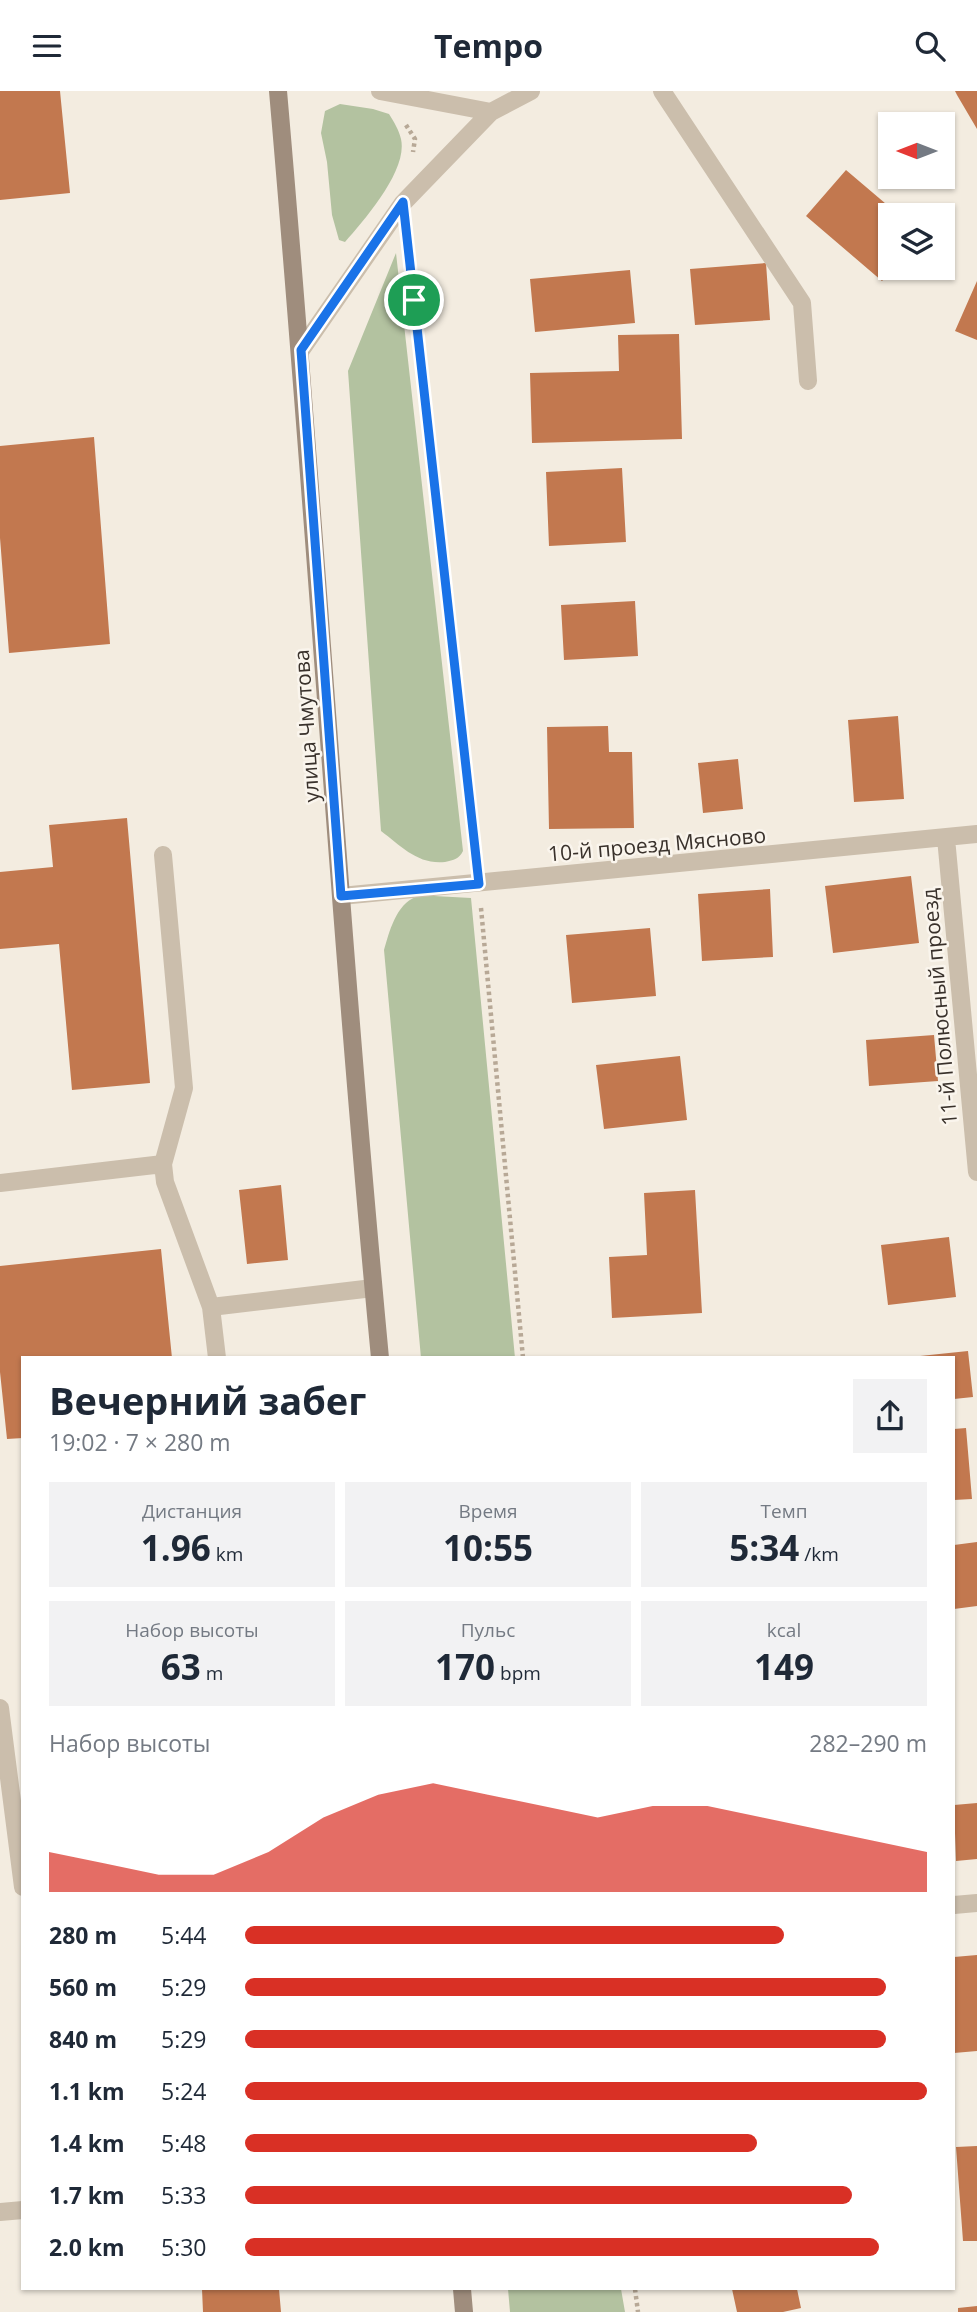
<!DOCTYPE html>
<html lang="ru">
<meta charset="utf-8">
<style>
:root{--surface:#fff;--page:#f2f2f3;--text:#1f2937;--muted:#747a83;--accent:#d93025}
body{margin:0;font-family:"Open Sans",sans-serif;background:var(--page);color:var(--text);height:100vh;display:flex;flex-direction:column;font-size:26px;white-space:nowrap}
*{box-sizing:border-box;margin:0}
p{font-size:23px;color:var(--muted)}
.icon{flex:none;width:38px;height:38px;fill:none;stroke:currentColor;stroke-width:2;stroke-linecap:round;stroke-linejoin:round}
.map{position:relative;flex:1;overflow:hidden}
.drawer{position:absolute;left:21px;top:1265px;width:934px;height:934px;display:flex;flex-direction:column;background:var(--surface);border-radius:0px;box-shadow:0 2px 5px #0004}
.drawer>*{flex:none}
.needle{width:46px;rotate:270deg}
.fabs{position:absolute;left:878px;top:21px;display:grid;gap:14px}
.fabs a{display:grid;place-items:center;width:77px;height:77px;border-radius:0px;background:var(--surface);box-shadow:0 2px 5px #0004;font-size:35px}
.pin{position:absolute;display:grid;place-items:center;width:60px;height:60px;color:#fff;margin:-30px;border:4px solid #fff;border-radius:50%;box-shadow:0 2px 7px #0007}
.round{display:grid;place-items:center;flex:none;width:74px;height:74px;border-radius:0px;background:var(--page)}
.summary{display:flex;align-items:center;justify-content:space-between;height:119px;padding:0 28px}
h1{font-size:38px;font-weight:700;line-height:52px}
.metrics{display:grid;grid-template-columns:repeat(3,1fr);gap:10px;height:119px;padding:7px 28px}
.metrics div{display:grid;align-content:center;border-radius:0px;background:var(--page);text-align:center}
.metrics b{font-size:35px;font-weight:700}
.metrics small{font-size:19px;font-weight:400}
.metrics p{font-size:19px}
.chart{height:196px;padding:14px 28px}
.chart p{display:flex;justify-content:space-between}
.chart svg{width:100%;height:126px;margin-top:7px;fill:var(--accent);opacity:.7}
ul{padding:0 28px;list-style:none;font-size:23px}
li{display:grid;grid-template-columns:112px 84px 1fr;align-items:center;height:52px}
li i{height:18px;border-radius:9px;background:var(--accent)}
header{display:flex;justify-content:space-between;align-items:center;height:91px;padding:0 28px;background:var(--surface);font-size:32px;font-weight:700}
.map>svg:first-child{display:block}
.green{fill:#b3c2a0}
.building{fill:#c2784f}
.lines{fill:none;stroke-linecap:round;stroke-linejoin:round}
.path{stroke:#b7a896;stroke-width:4.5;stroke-dasharray:3.5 3.5;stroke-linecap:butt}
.lane{stroke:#cbbeac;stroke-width:18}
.street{stroke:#cbbeac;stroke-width:18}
.secondary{stroke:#9f8d7d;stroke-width:18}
.route-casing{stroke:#fff;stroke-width:14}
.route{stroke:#1a73e8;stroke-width:9}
.labels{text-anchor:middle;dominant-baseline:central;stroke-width:5;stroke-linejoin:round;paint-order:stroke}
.street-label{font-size:21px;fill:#39312b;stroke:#faf5ed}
</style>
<header><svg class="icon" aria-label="menu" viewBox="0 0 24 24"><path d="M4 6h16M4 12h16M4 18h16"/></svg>Tempo<svg class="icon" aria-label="search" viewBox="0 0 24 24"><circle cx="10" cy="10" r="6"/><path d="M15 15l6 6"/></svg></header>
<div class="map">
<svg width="977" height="2221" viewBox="0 0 977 2221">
<rect width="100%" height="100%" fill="#f3ece0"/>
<path class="green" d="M340,13L373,18L389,23C394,31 399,39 401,48C408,79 365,128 345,151L339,149L332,124L327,71L321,42L325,20Z
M396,162L463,760C459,768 454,769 445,771C418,774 401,755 381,740L348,280Z
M434,805L471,807L515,1267H421L384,859C389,842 396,813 416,806C421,805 429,805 434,805Z
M508,2198H621L625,2221H510Z"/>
<path class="building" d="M0,0H60L70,102L0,109Z
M955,0H977V38L957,4Z
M846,79L899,124H891V177H894L882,190L806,125Z
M766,172L770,229L695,234L690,178Z
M630,179L635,232L535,241L530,188Z
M977,190V249L955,240Z
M679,243L682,348L532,352L530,282L619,280L618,244Z
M94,346L110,553L9,562L0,447V355Z
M622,377L626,451L549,455L546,381Z
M635,510L638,565L564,569L561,514Z
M898,625L904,708L854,711L848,629Z
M608,635L609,661H632L634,737L549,738L547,636Z
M738,668L743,718L703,722L698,672Z
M127,727L150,992L72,999L59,853L0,858V781L53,776L49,734Z
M911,785L919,852L833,862L825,795Z
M770,798L773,866L702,870L698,803Z
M650,837L656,905L572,912L566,844Z
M934,944L938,990L869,995L866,949Z
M680,965L687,1029L604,1038L596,974Z
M281,1094L288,1169L247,1173L239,1099Z
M695,1099L702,1222L612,1227L609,1166L647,1164L644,1102Z
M949,1146L956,1206L888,1214L881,1154Z
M161,1158L172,1267H23V1347L7,1348L0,1281V1175Z
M968,1260L973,1306L954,1308V1267H920V1265Z
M966,1337L972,1408L954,1409V1338Z
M977,1451V1515L954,1518V1454Z
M977,1712V1768L956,1770L954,1714Z
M977,1864V1960L954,1962V1866Z
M977,2055V2150H963L956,2056Z
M202,2198H279L281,2221H203Z
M732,2198H797L801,2217L783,2221H737Z
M977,2215V2221H958V2217Z"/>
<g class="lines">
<path class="path" d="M406,34L415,48L413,61
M408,156L476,766
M481,817L523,1267
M635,2198L638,2221"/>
<path class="lane" d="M163,764L184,997L163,1073L165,1091L211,1216L217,1267
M0,1092L163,1073
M211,1216L373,1197
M0,1617L23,1796"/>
<path class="street" d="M380,0L491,21
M662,0L802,212L808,290
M301,259L403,112L491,21L531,0
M946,747L977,1081
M341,805L977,743
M954,1814L977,1812
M0,2121L23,2119"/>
<path class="secondary" d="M278,0C315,422 340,845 380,1267
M462,2198L464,2221"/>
</g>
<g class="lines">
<defs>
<path id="route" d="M403,111L479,793L341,805L301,259Z"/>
</defs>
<use href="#route" class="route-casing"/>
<use href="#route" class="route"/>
</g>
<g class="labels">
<g class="street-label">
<text transform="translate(306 635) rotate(-94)">улица Чмутова</text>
<text transform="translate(657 753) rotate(-5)">10-й проезд Мясново</text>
<text transform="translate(939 916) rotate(-95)">11-й Полюсный проезд</text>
</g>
</g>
</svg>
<div class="fabs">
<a><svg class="needle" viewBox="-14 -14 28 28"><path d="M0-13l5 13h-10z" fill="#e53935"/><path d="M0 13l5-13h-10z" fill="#747a83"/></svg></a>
<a><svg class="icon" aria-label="layers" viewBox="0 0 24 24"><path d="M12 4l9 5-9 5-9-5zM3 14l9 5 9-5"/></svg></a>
</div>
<div class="pin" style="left:414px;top:209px;background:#1e9e55"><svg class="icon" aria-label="arrive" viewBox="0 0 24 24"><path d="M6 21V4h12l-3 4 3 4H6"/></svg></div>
<section class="drawer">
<div class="summary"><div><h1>Вечерний забег</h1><p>19:02 · 7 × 280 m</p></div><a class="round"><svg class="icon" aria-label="share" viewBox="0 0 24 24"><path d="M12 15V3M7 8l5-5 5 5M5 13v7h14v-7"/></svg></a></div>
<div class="metrics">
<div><p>Дистанция</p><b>1.96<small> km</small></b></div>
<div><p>Время</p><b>10:55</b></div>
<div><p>Темп</p><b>5:34<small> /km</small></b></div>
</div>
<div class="metrics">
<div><p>Набор высоты</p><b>63<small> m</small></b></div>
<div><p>Пульс</p><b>170<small> bpm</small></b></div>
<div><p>kcal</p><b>149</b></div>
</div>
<div class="chart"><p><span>Набор высоты</span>282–290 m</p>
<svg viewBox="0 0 160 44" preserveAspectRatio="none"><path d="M0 44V30L10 34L20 38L30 38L40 30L50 18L60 10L70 6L80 10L90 14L100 18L110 14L120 14L130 18L140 22L150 26L160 30V44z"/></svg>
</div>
<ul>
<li><b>280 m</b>5:44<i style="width:79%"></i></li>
<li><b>560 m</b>5:29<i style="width:94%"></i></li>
<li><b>840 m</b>5:29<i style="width:94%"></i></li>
<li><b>1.1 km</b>5:24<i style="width:100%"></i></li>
<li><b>1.4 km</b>5:48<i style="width:75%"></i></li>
<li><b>1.7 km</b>5:33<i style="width:89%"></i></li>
<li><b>2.0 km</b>5:30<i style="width:93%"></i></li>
</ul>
</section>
</div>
